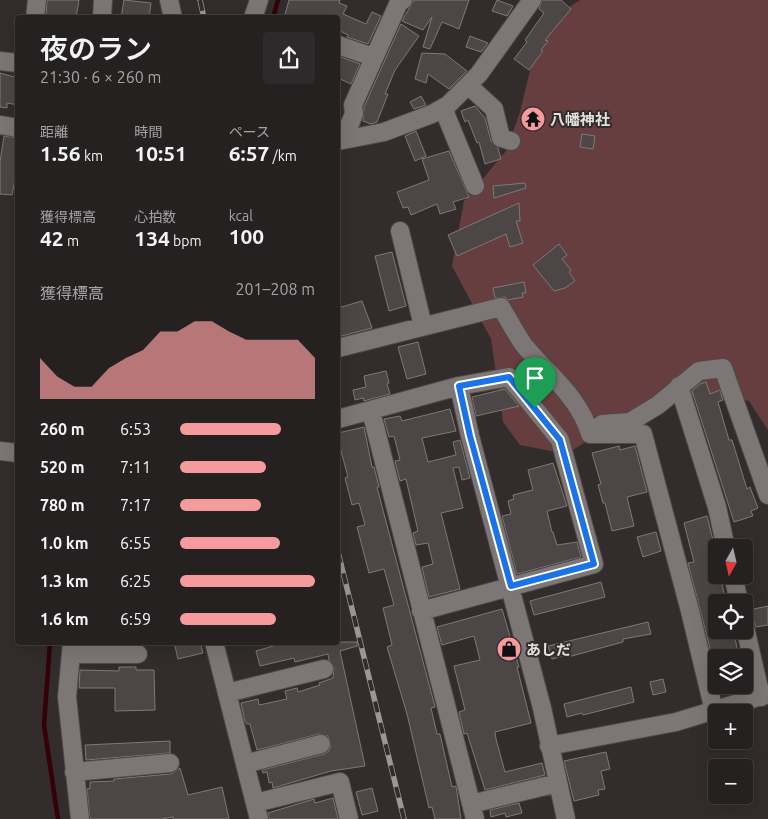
<!DOCTYPE html>
<html lang="ja">
<meta charset="utf-8">
<style>
:root{--surface:#262121;--page:#2e292a;--text:#f1f3f6;--muted:#a4a3a5;--line:#423e3f;--accent:#f59b9e}
body{margin:0;font-family:Ubuntu,"Noto Sans JP",sans-serif;background:var(--page);color:var(--text);height:100vh;display:flex;flex-direction:column;font-size:19px;white-space:nowrap}
*{box-sizing:border-box;margin:0}
p{font-size:16px;color:var(--muted)}
.icon{flex:none;width:28px;height:28px;fill:none;stroke:currentColor;stroke-width:2;stroke-linecap:round;stroke-linejoin:round}
.map{position:relative;flex:1;overflow:hidden}
.drawer{position:absolute;left:15px;top:15px;width:325px;height:630px;display:flex;flex-direction:column;background:var(--surface);border-radius:5px;box-shadow:0 5px 20px #0002,0 0 0 1px var(--line)}
.drawer>*{flex:none}
.needle{width:32px;rotate:188deg}
.fabs{position:absolute;left:708px;top:539px;display:grid;gap:10px}
.fabs a{display:grid;place-items:center;width:45px;height:45px;border-radius:5px;background:var(--surface);box-shadow:0 5px 20px #0002,0 0 0 1px var(--line);font-size:25px}
.pin{position:absolute;display:grid;place-items:center;width:42px;height:42px;color:#fff;margin:-51px -21px;border-radius:50% 50% 50% 0;rotate:-45deg;box-shadow:0 0 5px #0007}
.pin .icon{rotate:45deg}
.round{display:grid;place-items:center;flex:none;width:52px;height:52px;border-radius:5px;background:var(--page)}
.overview{display:flex;align-items:center;justify-content:space-between;height:85px;padding:0 25px}
h1{font-size:28px;font-weight:600;line-height:38px}
.metrics{display:grid;grid-template-columns:repeat(3,1fr);gap:8px;height:85px;padding:5px 25px}
.metrics div{display:grid;align-content:center}
.metrics b{font-size:21px;font-weight:600}
.metrics small{font-size:14px;font-weight:400}
.metrics p{font-size:14px}
.chart{height:140px;padding:10px 25px}
.chart p{display:flex;justify-content:space-between}
.chart svg{width:100%;height:90px;margin-top:5px;fill:var(--accent);opacity:.7}
ul{padding:0 25px;list-style:none;font-size:16px}
li{display:grid;grid-template-columns:80px 60px 1fr;align-items:center;height:38px}
li i{height:12px;border-radius:6px;background:var(--accent)}
.map>svg:first-child{display:block}
.green{fill:#673e40}
.lines{fill:none;stroke-linecap:round;stroke-linejoin:round}
.stream{stroke:#350007;stroke-width:4.5}
.building{fill:#4c4646;stroke:#7f7878}
.minor-casing{stroke:#4f4949;stroke-width:20}
.minor{stroke:#7d7676;stroke-width:18}
.rail-casing{stroke:#9b9797;stroke-width:5.5}
.rail{stroke:#322c2c;stroke-width:4;stroke-dasharray:11;stroke-linecap:butt}
.route-casing{stroke:#fff;stroke-width:10}
.route{stroke:#1a73e8;stroke-width:6}
.labels{text-anchor:middle;dominant-baseline:central;stroke-width:4;stroke-linejoin:round;paint-order:stroke}
.poi-label{font-size:15px;font-weight:bold;fill:#e4e0e0;stroke:#322c2c;text-anchor:start}
</style>
<div class="map">
<svg width="768" height="819" viewBox="0 0 768 819">
<rect width="100%" height="100%" fill="#322c2c"/>
<path class="green" d="M580,0H768V430L749,401L703,394L649,404L566,454L520,445L503,422L491,339L452,266L464,201L506,151L520,112L541,25Z"/>
<g class="lines">
<path class="stream" d="M273,18L278,0
M50,642L44,725L58,819"/>
</g>
<path class="building" d="M47,0H79L76,18H46Z
M124,0L151,3L149,18H121Z
M289,0H340L339,3L347,6L343,14L366,24L372,12L381,16L368,44L347,37L348,35L338,30V18H284Z
M414,0H469L459,29L442,22L430,49L423,47L432,17L423,30L402,21Z
M497,0L513,6L507,16L492,11Z
M542,0H561L571,9L545,40L548,41L541,50L543,51L529,70L514,59L527,42L525,40L544,13L539,9Z
M401,24L419,36L395,70L385,94H388L377,122L371,124L363,121L364,107Z
M470,36L488,43L481,52L466,47Z
M422,53L445,54L467,71L449,89L428,74L426,83L415,79Z
M338,56L360,64L351,84L338,78Z
M0,73L18,78V105L7,103V108L0,107Z
M421,96L426,105L414,109L410,102Z
M475,106L485,118L491,141L498,148L501,159L485,164L479,142L477,143L468,120L465,122L461,111Z
M416,131L426,156L415,161L405,136Z
M582,134L595,136L593,149L580,147Z
M4,136L18,138V163L12,195L0,194V162Z
M449,151L469,197L453,202L456,209L440,214L437,204L411,215L408,207L403,208L397,192L429,180L422,159Z
M525,183L526,188L494,198L493,186Z
M519,203L520,221H516L523,243L510,247L506,234L457,256L448,235Z
M559,244L567,255L562,259L571,270L569,272L575,281L565,288L554,291L533,265Z
M392,252L406,306L389,311L375,256Z
M524,282L526,293H522L523,297L508,300L505,297L495,298L493,288Z
M362,301L372,328L338,337V308Z
M418,342L426,374L407,379L398,347Z
M386,371L389,383L387,384L390,394L364,401L363,398L355,400L353,390L366,387L364,376Z
M706,382L710,394L720,390L723,400L718,402L729,440H732L747,489L750,487L758,508L751,511L753,516L734,522L692,391L700,384Z
M505,389L519,406L476,416L472,397Z
M450,409L456,431L422,438L428,462L456,455L453,442L460,440L470,478L462,480L459,467L453,468L463,508L441,513L460,589L429,597L422,567L433,564L428,543L416,545L413,533L418,531L406,479L400,481L395,461L400,460L394,436L389,437L384,419L400,416L402,421Z
M364,427L372,467H374L379,487H377L384,514L435,707L431,708L437,734H440L452,787L456,786L461,819H435L432,807L429,808L407,714L387,647L392,645L383,608L394,605L384,569L369,573L357,527L365,525L359,503L352,505L345,478L348,477L338,440V433Z
M619,446L620,450L635,446L647,492L627,497L634,526L612,531L605,503H603L598,485L601,484L592,453Z
M553,463L567,506L547,511L552,532H553L557,545L577,542L581,557L517,574L502,516L511,514L508,501L514,499L513,495L533,490L528,470Z
M707,516L716,552V575H720L726,602H716V630H729L731,639L735,638L739,658H716V659L713,660L688,563L694,562L684,523Z
M656,532L661,551L643,557L637,537Z
M601,582L605,597L534,615L530,601Z
M768,606V625L756,627L749,610Z
M502,609L519,667H517L531,723L495,732L496,739L505,772L542,763L545,775L485,790L467,733L464,734L459,712L465,710L454,666L480,660L474,636L442,645L437,627Z
M648,622L651,634L623,639V642L568,657L567,655L552,659L548,646Z
M174,642H200L203,653L178,659Z
M287,642H357V646L340,651L365,766L331,771L273,788L272,782L269,783L267,772L263,773L262,770L324,754L329,751L331,746L328,736L319,734L257,750L250,724H247L245,721L241,703L258,699L259,705L287,699L285,691L297,688L298,692L320,685L319,683L333,678L334,667L329,660L328,654L295,662L294,658L260,666L256,651Z
M119,667H136V670H154L155,710L115,711V688H79L80,670L119,671Z
M663,679L666,692L653,695L650,682Z
M631,687L634,702L583,715L582,713L567,717L564,704Z
M170,741V753L86,760L85,745Z
M606,752L610,769L601,771L605,789L598,790L599,795L574,801L564,761Z
M180,768L188,795L222,787L229,819H173V817L161,819H90L87,789L90,788V782L114,781V779L171,774Z
M372,788L378,811L362,815L356,792Z
M333,798L338,819H269L268,813L314,799L315,803Z
M519,803L522,813L506,817L505,813L491,817L490,810Z"/>
<g class="lines">
<defs>
<path id="minor" d="M169,0L173,18
M35,18L37,0
M102,18L103,0
M253,18L259,0
M338,45L373,57
M0,61L18,63
M469,86L494,109L501,138L511,141
M443,108L475,186
M0,125L18,128
M343,140L354,114L353,105L399,2L403,0
M338,141L384,132L432,114L448,105L479,74L532,0
M400,231L423,326
M338,348L501,307C508,319 515,332 523,344C547,374 579,396 590,434H643L690,611L714,711
M679,386L717,507L726,548
M371,411L475,819
M338,419L459,386L470,436L542,708L566,819
M602,424L630,422L658,405L699,371L723,368L768,495
M0,451L18,453
M733,575L739,602
M421,611L594,564L560,440L509,377L459,386
M744,623L761,697
M72,642L67,697L80,819
M214,642L259,819
M72,654H138
M227,693L324,669
M549,746L676,722L768,694
M245,764L321,744
M74,772L170,763
M255,803L340,782L349,819
M471,804L558,783"/>
</defs>
<use href="#minor" class="minor-casing"/>
<use href="#minor" class="minor"/>
<defs>
<path id="rail" d="M200,0L204,18
M338,552L404,819"/>
</defs>
<use href="#rail" class="rail-casing"/>
<use href="#rail" class="rail"/>
</g>
<g class="lines">
<defs>
<path id="route" d="M509,377L560,440L594,564L511,586L470,436L459,386Z"/>
</defs>
<use href="#route" class="route-casing"/>
<use href="#route" class="route"/>
</g>
<defs>
<symbol id="temple-disc" viewBox="-11 -11 22 22"><circle r="9.5" fill="#f59b9e" stroke="#322c2c"/><path d="M0-6L5-2H3V0L6.5 2.5H4V6H1.5V3h-3V6H-4V2.5H-6.5L-3 0V-2H-5Z" fill="#111"/></symbol>
<symbol id="shop-disc" viewBox="-11 -11 22 22"><circle r="9.5" fill="#f59b9e" stroke="#322c2c"/><path d="M-5-2.5h2.3a2.7 3.5 0 0 1 5.4 0H5L5.5 6h-11ZM-1.5-2.5h3a1.5 2.3 0 0 0-3 0Z" fill="#111"/></symbol>
</defs>
<g fill-rule="evenodd">
<use href="#temple-disc" x="519" y="105" width="28" height="28"/>
<use href="#shop-disc" x="495" y="635" width="28" height="28"/>
</g>
<g class="labels">
<g class="poi-label">
<text x="550" y="119">八幡神社</text>
<text x="526" y="649">あしだ</text>
</g>
</g>
</svg>
<div class="fabs">
<a><svg class="needle" viewBox="-14 -14 28 28"><path d="M0-13l5 13h-10z" fill="#e53935"/><path d="M0 13l5-13h-10z" fill="#a4a3a5"/></svg></a>
<a><svg class="icon" aria-label="locate" viewBox="0 0 24 24"><circle cx="12" cy="12" r="6"/><path d="M12 2v4M12 18v4M2 12h4M18 12h4"/></svg></a>
<a><svg class="icon" aria-label="layers" viewBox="0 0 24 24"><path d="M12 4l9 5-9 5-9-5zM3 14l9 5 9-5"/></svg></a>
<a>+</a>
<a>−</a>
</div>
<div class="pin" style="left:535px;top:408px;background:#1e9e55"><svg class="icon" aria-label="arrive" viewBox="0 0 24 24"><path d="M6 21V4h12l-3 4 3 4H6"/></svg></div>
<section class="drawer">
<div class="overview"><div><h1>夜のラン</h1><p>21:30 · 6 × 260 m</p></div><a class="round"><svg class="icon" aria-label="share" viewBox="0 0 24 24"><path d="M12 15V3M7 8l5-5 5 5M5 13v7h14v-7"/></svg></a></div>
<div class="metrics">
<div><p>距離</p><b>1.56<small> km</small></b></div>
<div><p>時間</p><b>10:51</b></div>
<div><p>ペース</p><b>6:57<small> /km</small></b></div>
</div>
<div class="metrics">
<div><p>獲得標高</p><b>42<small> m</small></b></div>
<div><p>心拍数</p><b>134<small> bpm</small></b></div>
<div><p>kcal</p><b>100</b></div>
</div>
<div class="chart"><p><span>獲得標高</span>201–208 m</p>
<svg viewBox="0 0 160 44" preserveAspectRatio="none"><path d="M0 44V24L10 33L20 38L30 38L40 29L50 24L60 20L70 11L80 11L90 6L100 6L110 11L120 15L130 15L140 15L150 15L160 24V44z"/></svg>
</div>
<ul>
<li><b>260 m</b>6:53<i style="width:75%"></i></li>
<li><b>520 m</b>7:11<i style="width:64%"></i></li>
<li><b>780 m</b>7:17<i style="width:60%"></i></li>
<li><b>1.0 km</b>6:55<i style="width:74%"></i></li>
<li><b>1.3 km</b>6:25<i style="width:100%"></i></li>
<li><b>1.6 km</b>6:59<i style="width:71%"></i></li>
</ul>
</section>
</div>
